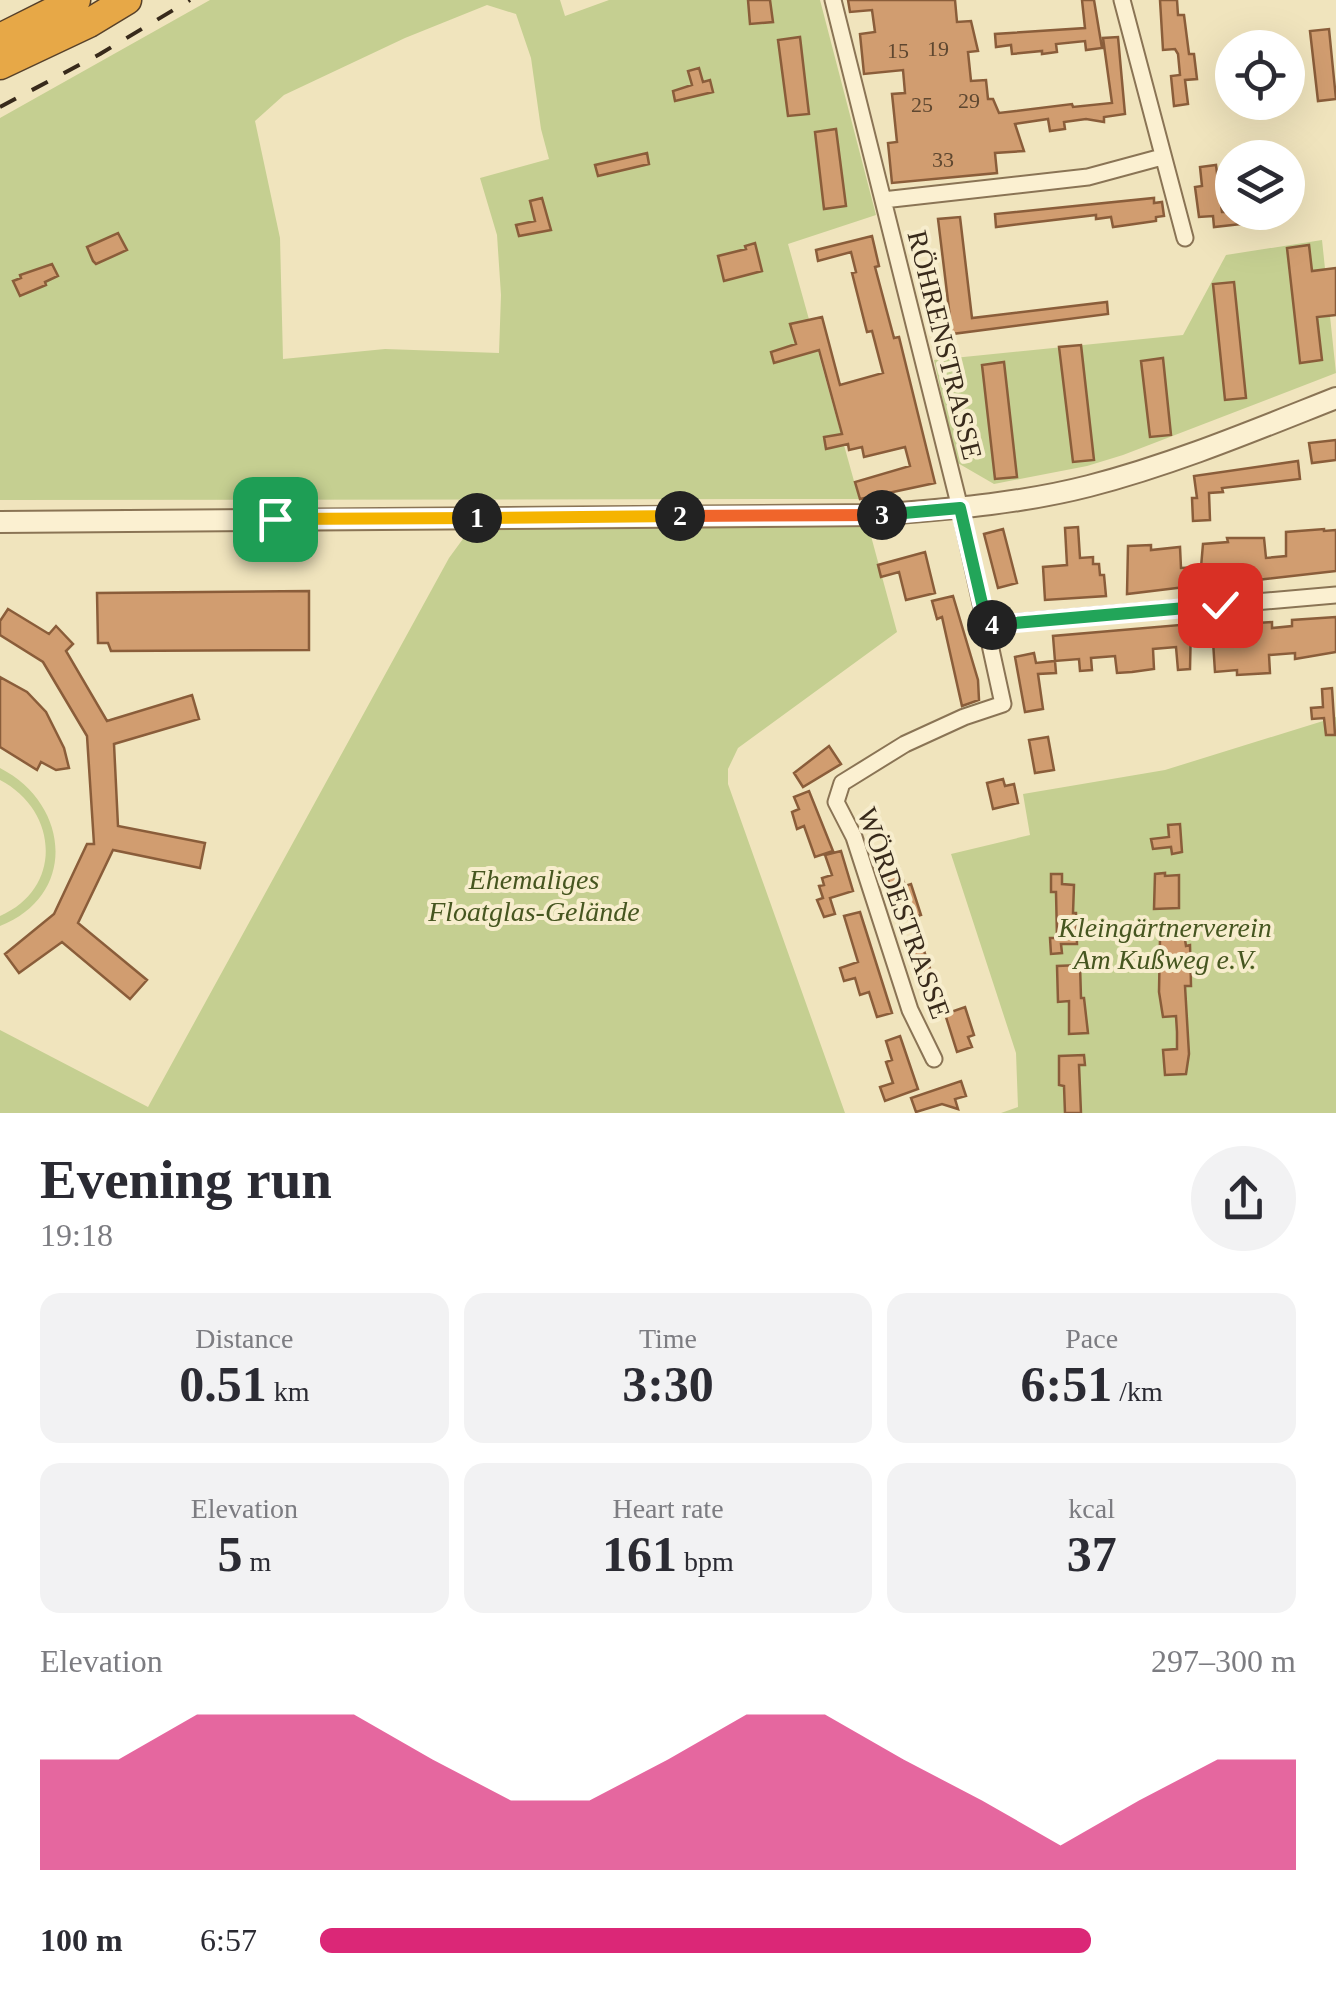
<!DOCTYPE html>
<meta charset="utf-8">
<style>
:root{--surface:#fff;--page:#f2f2f3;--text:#2b2b33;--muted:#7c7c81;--accent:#db2777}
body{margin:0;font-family:Georgia,serif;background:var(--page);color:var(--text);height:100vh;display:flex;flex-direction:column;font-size:38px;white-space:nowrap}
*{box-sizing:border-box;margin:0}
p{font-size:32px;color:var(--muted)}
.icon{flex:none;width:55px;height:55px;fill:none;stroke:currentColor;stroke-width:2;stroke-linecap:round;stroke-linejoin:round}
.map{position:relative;height:1113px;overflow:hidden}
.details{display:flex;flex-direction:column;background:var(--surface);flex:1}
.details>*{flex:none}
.controls{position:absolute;left:1215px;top:30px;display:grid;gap:20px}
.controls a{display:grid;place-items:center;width:90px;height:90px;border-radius:50%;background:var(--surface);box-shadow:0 10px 40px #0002;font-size:50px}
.pin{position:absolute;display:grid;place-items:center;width:85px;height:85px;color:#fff;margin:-42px;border-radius:20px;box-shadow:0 5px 15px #0006}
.km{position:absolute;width:50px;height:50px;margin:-25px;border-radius:50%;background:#222;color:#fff;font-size:28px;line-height:50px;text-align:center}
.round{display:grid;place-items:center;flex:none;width:105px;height:105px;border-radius:52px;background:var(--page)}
.headline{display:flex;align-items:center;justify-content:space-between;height:170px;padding:0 40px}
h1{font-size:55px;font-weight:700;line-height:75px}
.stats{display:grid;grid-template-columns:repeat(3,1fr);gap:15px;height:170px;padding:10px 40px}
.stats div{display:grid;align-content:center;border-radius:20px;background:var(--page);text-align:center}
.stats b{font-size:50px;font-weight:700}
.stats small{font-size:28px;font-weight:400}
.stats p{font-size:28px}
.chart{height:280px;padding:20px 40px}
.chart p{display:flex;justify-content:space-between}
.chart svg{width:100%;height:180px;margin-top:10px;fill:var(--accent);opacity:.7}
ul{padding:0 40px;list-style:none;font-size:32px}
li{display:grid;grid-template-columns:160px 120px 1fr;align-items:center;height:75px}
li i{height:25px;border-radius:12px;background:var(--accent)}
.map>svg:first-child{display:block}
.green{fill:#c5cf91;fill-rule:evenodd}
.building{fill:#d19d70;stroke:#8a5d3a;stroke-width:2.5}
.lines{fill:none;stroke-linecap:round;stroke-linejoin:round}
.minor-casing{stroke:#8a7455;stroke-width:19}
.tertiary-casing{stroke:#8a7455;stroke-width:24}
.motorway-casing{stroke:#57412a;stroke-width:31}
.minor{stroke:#fbf0d1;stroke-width:15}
.tertiary{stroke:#fbf0d1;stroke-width:20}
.motorway{stroke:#e7a847;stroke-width:28}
.rail{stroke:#382a1b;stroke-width:4;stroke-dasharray:18 18;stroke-linecap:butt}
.split-1-casing{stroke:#fff;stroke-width:20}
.split-2-casing{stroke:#fff;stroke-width:20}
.split-3-casing{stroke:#fff;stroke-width:20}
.split-4-casing{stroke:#fff;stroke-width:20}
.split-5-casing{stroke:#fff;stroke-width:20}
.split-1{stroke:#f5b400;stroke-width:12}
.split-2{stroke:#f5b400;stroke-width:12}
.split-3{stroke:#f0652b;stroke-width:12}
.split-4{stroke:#22a559;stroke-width:12}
.split-5{stroke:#22a559;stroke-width:12}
.labels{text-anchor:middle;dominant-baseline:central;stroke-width:8;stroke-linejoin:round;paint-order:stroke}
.number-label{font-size:22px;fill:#5e4730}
.street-label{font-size:28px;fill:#382a1b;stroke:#f7edcd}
.park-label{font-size:28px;font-style:italic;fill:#465620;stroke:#f7edcd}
</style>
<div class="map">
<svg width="1336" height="1113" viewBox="0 0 1336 1113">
<rect width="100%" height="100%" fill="#f0e4bd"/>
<path class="green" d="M210,0H560L565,16L609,0H820L876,215L788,244L859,499L0,500V118ZM487,5L516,14L531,58L541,129L549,159L480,178L497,235L501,295L499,353L385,349L283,359L280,238L255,121L284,95L405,38Z
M1322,240L1336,373L1123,455L1087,466L994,484L956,462L934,360L1183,335L1226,255Z
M868,525L897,632L738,748L728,769V784L845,1113H0V1030L148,1107L449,558L468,532H483L486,527Z
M1336,717V1113H1001L1018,1107L1016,1053L951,854L1030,835L1023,794L1165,770Z
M0,768C70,804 78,895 0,926V916C64,888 58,810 0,780Z"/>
<path class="building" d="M748,0H770L773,22L750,24Z
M848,0H955L957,22L971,21L978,51L968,52L971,81L986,80L988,99H993L999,113L1072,104L1073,107L1112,103L1103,38L1118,37L1125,114L1104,117V122L1086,119L1064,122L1065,129L1050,131L1048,119L1015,124L1024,151L995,153L997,173L892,183L888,143L897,142L892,94L905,93L903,70L864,74L860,34L875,32L872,10L850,12Z
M1082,0H1094L1102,48L1086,50L1085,41L1056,44L1057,52L1042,54V51L1012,54L1011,45L996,47L995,34L1085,28Z
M1160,0H1177L1178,15H1184L1189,54H1194L1197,79L1185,80L1188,104L1174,106L1171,76L1180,75L1178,54L1175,49L1163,50Z
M1329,29L1336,99L1318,101L1310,31Z
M800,37L809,114L788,116L778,40Z
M699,68L703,82L710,80L713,92L675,101L673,91L692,85L688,71Z
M836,129L846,206L824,209L815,132Z
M647,153L649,164L598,176L595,165Z
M1216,165L1222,212H1250L1251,223L1214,227L1213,216L1199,217L1195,187L1202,186L1200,167Z
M542,198L551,230L519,236L516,225L535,221L530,201Z
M1154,198V203L1162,202L1164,216L1156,217V221L1113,227L1111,217L1096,219V215L996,227L995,214Z
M960,217L972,318L1107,302L1108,314L952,334L938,219Z
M118,233L127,250L96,264L93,261L87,247Z
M872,236L879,266L875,267L894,338L899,337L935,483L860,499L855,482L910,466L905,447L864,457L862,447L849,450L848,444L826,449L824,437L842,434L819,350L774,363L771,352L796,344L790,324L822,317L840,385L883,373L872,331L867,332L852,273L856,272L851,252L818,261L816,250Z
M755,243L762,271L724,281L718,256L746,249L745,246Z
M1309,245L1312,271L1336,268V315L1317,317L1322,360L1300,363L1287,248Z
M52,264L58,276L45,282L46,285L20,296L13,281L21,278L20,275Z
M1234,282L1246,398L1225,400L1213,284Z
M1081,345L1094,460L1073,462L1059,347Z
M1163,358L1171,435L1150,437L1141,361Z
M1004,362L1017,477L995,479L982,365Z
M1336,440V460L1312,463L1309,443Z
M1298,461L1300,479L1222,488L1223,492L1209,493L1210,520L1193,521L1192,498H1197L1194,476Z
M1078,527L1080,558L1093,557V564H1099L1100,575H1104L1106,596L1045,600L1043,567L1067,565L1065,528Z
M1003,529L1017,583L998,588L984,534Z
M1324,529V531L1336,530V571L1248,581L1247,572H1226L1227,582L1127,594L1128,546L1151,545V550L1180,547L1181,568L1201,567L1203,544L1228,542L1227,538H1264L1266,558L1286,556V532Z
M925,552L935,593L906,600L899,572L881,577L878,565Z
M309,591V650L111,651L108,643H98L97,593Z
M953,596L978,680L979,700L962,706L942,617L937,619L932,601Z
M8,609L49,634L56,626L73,644L66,651L107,721L192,695L199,719L114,744L118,826L205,843L200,868L113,850L78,923L147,980L130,999L62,942L19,973L5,954L54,914L87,844H94L87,736L43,662L0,635V621Z
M1336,617V652L1295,659V653L1269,655L1270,673L1237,675V670L1215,672L1212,626L1272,622V628L1292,626V620Z
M1191,624L1190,669L1178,670L1176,647L1153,649L1154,669L1132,672L1117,673L1115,656L1091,658L1092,670L1080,671L1079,659L1055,661L1053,636Z
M1034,653L1036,663L1055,661L1056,673L1038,674L1043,709L1025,712L1015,657Z
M0,677L27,692L46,712L64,748L69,768L56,770L41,762L37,770L0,747Z
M1332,688L1335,735H1326L1324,718L1312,719L1311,708L1323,707L1322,689Z
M1048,737L1054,770L1035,773L1029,740Z
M829,746L841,764L803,787L794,773Z
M1003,779L1005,786L1014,784L1018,803L993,809L987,783Z
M809,791L833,851L815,857L804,826L797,829L792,812L799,809L794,797Z
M1180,824L1182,852L1172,854L1171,847L1153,849L1151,839L1169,837L1168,825Z
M841,851L853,891L830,898L835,914L824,917L817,900L823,898L819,886L824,885L822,878L832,875L825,855Z
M899,867L905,886L911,884L921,915L899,922L886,871Z
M1165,873V876L1179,875V908L1154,909L1155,874Z
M1051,874H1062V884L1074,885L1073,913H1076L1077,944H1061L1062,953L1051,954L1050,938H1057L1056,892H1051Z
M860,912L892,1013L877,1017L869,992L860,995L855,978L844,981L840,968L858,962L844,916Z
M1183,927L1186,946L1190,945L1191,986H1185L1189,1054L1186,1074L1165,1075L1163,1050L1177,1049V1032L1176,1016L1163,1017L1159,992L1160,939H1172L1171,929Z
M922,945L935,983L920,988L908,950Z
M1080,965L1081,998H1084L1088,1033L1069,1034V1001L1058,1002L1057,966Z
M965,1007L974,1035L968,1037L972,1047L957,1052L945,1014Z
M900,1036L918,1089L885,1101L880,1087L893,1083L886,1062L892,1060L886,1041Z
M1084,1055L1085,1065H1079L1081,1113H1065L1064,1086L1059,1085V1056Z
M961,1081L966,1096L955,1099L958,1109L942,1104L916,1112L911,1098Z"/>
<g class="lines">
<defs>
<path id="minor" d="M833,0L960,508L1003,704L964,717L905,744L842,783L836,802L854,837L910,1010L934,1059
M1122,0L1185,238
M883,200L1088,177L1162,157
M987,625L1336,595"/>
<path id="tertiary" d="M0,522L875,515C947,509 1019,504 1089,486C1174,464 1255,430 1336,398"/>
<path id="motorway" d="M0,38L76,0
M0,65L89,23L127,0"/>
</defs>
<use href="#minor" class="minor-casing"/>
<use href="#tertiary" class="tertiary-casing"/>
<use href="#motorway" class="motorway-casing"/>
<use href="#minor" class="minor"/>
<use href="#tertiary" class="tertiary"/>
<use href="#motorway" class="motorway"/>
<path class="rail" d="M0,107L100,54L190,0"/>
</g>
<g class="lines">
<defs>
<path id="split-1" d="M275,519L477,518"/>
<path id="split-2" d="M477,518L680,516"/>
<path id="split-3" d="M680,516L882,515"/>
<path id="split-4" d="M882,515L960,508L987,625H992"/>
<path id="split-5" d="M992,625L1220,605"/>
</defs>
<use href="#split-1" class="split-1-casing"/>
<use href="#split-2" class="split-2-casing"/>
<use href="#split-3" class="split-3-casing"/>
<use href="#split-4" class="split-4-casing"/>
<use href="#split-5" class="split-5-casing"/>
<use href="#split-1" class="split-1"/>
<use href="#split-2" class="split-2"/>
<use href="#split-3" class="split-3"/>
<use href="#split-4" class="split-4"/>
<use href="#split-5" class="split-5"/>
</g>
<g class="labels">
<g class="number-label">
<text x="938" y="48">19</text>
<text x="898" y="50">15</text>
<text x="969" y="100">29</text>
<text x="922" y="104">25</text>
<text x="943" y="159">33</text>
</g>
<g class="street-label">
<text transform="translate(945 345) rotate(76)">RÖHRENSTRASSE</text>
<text transform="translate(904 913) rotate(70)">WÖRDESTRASSE</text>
</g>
<g class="park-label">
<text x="534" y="879">Ehemaliges<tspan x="534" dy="32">Floatglas-Gelände</tspan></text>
<text x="1165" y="927">Kleingärtnerverein<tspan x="1165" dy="32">Am Kußweg e.V.</tspan></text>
</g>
</g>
</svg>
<div class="controls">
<a><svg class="icon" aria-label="locate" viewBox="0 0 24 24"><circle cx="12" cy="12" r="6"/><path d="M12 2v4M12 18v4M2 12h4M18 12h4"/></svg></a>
<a><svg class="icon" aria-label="layers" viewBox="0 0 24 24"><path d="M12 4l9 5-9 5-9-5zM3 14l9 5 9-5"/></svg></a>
</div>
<div class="pin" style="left:275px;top:519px;background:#1e9e55"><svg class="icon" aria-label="arrive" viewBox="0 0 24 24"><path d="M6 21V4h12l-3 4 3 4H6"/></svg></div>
<div class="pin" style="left:1220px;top:605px;background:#d93025"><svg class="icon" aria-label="check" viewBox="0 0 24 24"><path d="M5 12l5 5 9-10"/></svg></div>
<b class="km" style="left:477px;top:518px">1</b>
<b class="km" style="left:680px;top:516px">2</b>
<b class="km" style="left:882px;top:515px">3</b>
<b class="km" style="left:992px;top:625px">4</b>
</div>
<section class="details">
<div class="headline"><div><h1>Evening run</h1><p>19:18</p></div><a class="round"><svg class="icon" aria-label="share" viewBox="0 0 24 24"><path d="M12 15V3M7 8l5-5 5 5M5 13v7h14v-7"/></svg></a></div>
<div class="stats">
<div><p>Distance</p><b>0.51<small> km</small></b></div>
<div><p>Time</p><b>3:30</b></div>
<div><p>Pace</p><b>6:51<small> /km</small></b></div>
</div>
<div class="stats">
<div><p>Elevation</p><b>5<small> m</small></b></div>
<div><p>Heart rate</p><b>161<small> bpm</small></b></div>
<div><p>kcal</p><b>37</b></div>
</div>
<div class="chart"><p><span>Elevation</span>297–300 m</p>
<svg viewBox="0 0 160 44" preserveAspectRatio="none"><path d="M0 44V17L10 17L20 6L30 6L40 6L50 17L60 27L70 27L80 17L90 6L100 6L110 17L120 27L130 38L140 27L150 17L160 17V44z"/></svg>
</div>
<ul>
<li><b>100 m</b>6:57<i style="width:79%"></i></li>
</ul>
</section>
